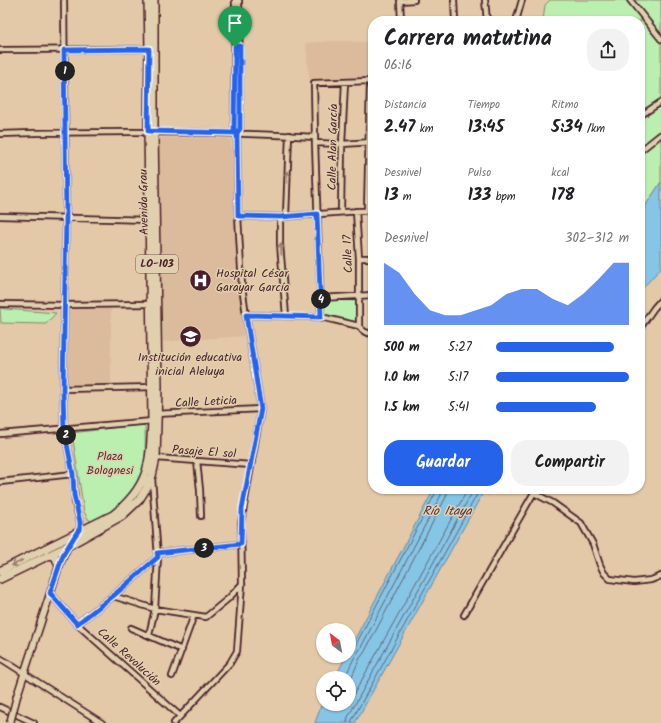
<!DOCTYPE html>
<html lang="es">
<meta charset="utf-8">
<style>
:root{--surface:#fff;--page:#f2f2f2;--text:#202124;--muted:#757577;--accent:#2563eb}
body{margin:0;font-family:Kalam,sans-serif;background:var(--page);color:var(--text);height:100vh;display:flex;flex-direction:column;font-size:15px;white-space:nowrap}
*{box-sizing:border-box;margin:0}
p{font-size:13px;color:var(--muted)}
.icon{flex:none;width:22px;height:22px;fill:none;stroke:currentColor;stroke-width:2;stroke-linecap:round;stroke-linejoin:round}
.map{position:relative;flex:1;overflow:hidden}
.sheet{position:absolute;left:368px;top:16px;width:277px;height:478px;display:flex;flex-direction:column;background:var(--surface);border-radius:16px;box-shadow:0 1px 3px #0004}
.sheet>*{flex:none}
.needle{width:26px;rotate:328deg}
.controls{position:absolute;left:316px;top:623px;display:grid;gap:8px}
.controls a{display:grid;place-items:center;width:40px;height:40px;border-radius:50%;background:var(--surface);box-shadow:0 1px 3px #0004;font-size:20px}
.pin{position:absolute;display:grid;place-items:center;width:34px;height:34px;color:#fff;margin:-41px -17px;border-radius:50% 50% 50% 0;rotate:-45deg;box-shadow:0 0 4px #0007}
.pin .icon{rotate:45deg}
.km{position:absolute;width:20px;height:20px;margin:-10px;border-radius:50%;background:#222;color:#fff;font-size:11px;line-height:20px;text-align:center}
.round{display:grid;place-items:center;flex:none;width:42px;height:42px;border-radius:16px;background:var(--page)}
.headline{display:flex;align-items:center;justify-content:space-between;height:68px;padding:0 16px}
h1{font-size:22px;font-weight:800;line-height:30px}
.figures{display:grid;grid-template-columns:repeat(3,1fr);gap:6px;height:68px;padding:4px 16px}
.figures div{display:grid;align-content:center}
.figures b{font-size:17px;font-weight:800}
.figures small{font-size:11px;font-weight:400}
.figures p{font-size:11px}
.chart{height:112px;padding:8px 16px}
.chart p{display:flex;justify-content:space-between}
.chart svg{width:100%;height:72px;margin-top:4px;fill:var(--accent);opacity:.7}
.cta{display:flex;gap:8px;margin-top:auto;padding:8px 16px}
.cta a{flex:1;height:46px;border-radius:16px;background:var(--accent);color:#fff;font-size:16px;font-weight:800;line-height:46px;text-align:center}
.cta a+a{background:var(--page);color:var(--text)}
ul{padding:0 16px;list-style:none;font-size:13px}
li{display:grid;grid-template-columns:64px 48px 1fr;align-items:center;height:30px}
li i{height:10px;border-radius:5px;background:var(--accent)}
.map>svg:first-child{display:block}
.built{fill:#dcbb9d}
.green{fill:#baefb0;stroke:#82876e}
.water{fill:#85c6e6;stroke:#6d839b}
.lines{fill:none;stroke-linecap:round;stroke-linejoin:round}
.shore{stroke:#626276;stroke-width:1}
.street-casing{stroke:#4a1f2b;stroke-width:8}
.secondary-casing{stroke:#4a1f2b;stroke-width:9}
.primary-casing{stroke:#4a1f2b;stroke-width:10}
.street{stroke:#e1d0ad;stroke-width:4.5}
.secondary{stroke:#e1d0ad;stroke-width:6}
.primary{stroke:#e1d0ad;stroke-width:7}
.secondary-bridge-casing{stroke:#4a1f2b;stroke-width:9;stroke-linecap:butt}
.secondary-bridge{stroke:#e1d0ad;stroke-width:6}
.oneway{stroke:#96786c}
.route-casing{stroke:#fff;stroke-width:8}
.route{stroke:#2563eb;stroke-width:5}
.labels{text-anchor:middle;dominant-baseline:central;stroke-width:3;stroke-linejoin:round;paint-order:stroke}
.shield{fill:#e1d0ad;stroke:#775452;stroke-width:1}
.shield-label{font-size:11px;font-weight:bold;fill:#4a1f2b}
.street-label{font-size:12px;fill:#4a1f2b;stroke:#e1d0ad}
.poi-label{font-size:12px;fill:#4a1f2b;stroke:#e1d0ad;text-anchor:start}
.park-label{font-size:12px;fill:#553438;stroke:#e1d0ad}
.water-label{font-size:13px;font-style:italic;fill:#533847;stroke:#e1d0ad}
</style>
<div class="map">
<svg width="661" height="723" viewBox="0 0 661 723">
<rect width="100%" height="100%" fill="#e3c9a7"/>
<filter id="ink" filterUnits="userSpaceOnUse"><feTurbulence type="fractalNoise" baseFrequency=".025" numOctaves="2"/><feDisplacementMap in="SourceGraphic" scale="8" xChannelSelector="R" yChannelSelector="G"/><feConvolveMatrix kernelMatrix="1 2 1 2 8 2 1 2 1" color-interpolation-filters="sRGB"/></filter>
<g filter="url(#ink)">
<path class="built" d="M336,41L369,42L372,78L316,82L309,78L306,43Z
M158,138H228L231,140L244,336L160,342Z
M67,308H111V384L65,385Z"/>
<path class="green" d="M550,0H661V182L640,214V21H543L545,5Z
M358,299L357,322L323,315L324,300Z
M0,308L5,309L56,313L46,324L1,323Z
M143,424L145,427C145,440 146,453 144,465C141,489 114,512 94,522L89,520L84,512L72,433Z"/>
<path class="water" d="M661,182V268L640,291V214Z
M434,489H485L355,723H315L323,700V704H349V678H335L346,656H349V650Z"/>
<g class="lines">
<path class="shore" d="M349,651L354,648L436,492L437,489
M345,678C349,669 353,658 359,651L441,495L442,489
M349,683L360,658L364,653L446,497L448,489
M349,703L468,489
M347,723L348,717L474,489
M352,723V720L480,489"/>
<defs>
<path id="street" d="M64,0L66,217L63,389L64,429L73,474L75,502L80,522V528L70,544
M235,0L234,129L237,133
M400,0L401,21
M454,0L455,21
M485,0L487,21
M630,0L661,39
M400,1L414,0
M516,21L522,0
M0,50L150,49
M640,116L661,102
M0,134C105,131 210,131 315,137V143L342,144L373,142
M315,137L314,83L371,81
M315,143L321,317
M640,151L660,135
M367,210L370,81
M356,211L359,258V326
M341,212L342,144L345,82
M0,216L150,220
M238,216L280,217L373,210
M286,216L289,135
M280,217V244L286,316
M359,258H373
M321,298L373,295
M0,304L65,305L151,304
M246,315L321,317L359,326C363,332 366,333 373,334
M640,328L654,308L661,300
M63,389L154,387
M155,414L261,409
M0,434L153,421
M156,458L251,465
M197,461L200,490L201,516
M0,482L73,474
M534,493L553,503L581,523L593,544L600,565L604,573L610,579L634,582L651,580L661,576
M157,553L241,544
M50,593L77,624L180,716
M113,596L155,609L206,617L229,598L242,584
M464,615L536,489
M77,624L113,596L158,557
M131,628L182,650
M149,635L155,609L158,557L152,478
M0,658L102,723
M172,676L194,615
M0,707L34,723
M174,723L230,663L237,651L242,584L241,523L261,409L246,315L242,286L238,216L237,133L240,129L239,0"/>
<path id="secondary" d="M17,696L59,566L68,546"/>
<path id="primary" d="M48,555L55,556L59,566
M0,571L113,515C149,486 150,465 152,421L148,131L149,49L148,0
M0,579L68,546L122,516L139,500L146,489L152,476L156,458L158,387L154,131V0"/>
</defs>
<use href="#street" class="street-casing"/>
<use href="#secondary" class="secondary-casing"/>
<use href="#primary" class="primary-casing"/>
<use href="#street" class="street"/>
<use href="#secondary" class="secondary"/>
<use href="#primary" class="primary"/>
<defs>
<path id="secondary-bridge" d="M10,723L17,696"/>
</defs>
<use href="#secondary-bridge" class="secondary-bridge-casing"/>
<use href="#secondary-bridge" class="secondary-bridge"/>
</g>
<defs><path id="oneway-shaft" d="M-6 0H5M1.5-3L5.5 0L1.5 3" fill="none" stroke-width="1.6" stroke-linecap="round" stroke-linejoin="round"/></defs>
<g class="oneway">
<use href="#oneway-shaft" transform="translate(287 177) rotate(-88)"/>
<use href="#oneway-shaft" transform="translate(281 249) rotate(-94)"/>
<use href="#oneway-shaft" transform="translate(17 563) rotate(154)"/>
</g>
</g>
<g class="lines" filter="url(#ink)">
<defs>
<path id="route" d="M235,47L234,129L237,133L148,131L149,49L64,50L66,217L63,390L64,429L73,474L74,495L80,522V528L76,534L63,555L50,593L77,624L113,596L158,557L157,553L241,544L242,509L261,409L246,315L321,317L317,214L280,217L238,216L237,133L240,129V46L235,47"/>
</defs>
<use href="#route" class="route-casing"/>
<use href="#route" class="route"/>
</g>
<defs>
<symbol id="hospital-disc" viewBox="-11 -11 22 22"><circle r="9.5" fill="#4a1f2b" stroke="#e1d0ad"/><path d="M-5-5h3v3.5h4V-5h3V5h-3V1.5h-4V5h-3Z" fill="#fff"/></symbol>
<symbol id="school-disc" viewBox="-11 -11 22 22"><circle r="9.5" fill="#4a1f2b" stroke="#e1d0ad"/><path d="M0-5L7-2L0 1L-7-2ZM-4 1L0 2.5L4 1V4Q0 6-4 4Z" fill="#fff"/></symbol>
</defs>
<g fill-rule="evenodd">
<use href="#hospital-disc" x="188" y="268" width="25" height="25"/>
<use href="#school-disc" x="178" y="324" width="25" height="25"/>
</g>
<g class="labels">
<rect class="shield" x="136" y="255" width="42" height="18" rx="3"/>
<g class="shield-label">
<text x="157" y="264">LO-103</text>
</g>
<g class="street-label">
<text transform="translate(333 147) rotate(-89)">Calle Alan García</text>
<text transform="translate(144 202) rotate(-91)">Avenida Grau</text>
<text transform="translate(348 254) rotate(-92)">Calle 17</text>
<text transform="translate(206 402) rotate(-3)">Calle Leticia</text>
<text transform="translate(204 452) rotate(4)">Pasaje El sol</text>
<text transform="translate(129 657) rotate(42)">Calle Revolución</text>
</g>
<g class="poi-label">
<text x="216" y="273">Hospital César<tspan x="216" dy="14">Garayar García</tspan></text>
<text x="190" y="357" text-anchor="middle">Institución educativa<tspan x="190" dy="14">inicial Aleluya</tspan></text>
</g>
<g class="park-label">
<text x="110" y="456">Plaza<tspan x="110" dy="14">Bolognesi</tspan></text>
</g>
<g class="water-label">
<text x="447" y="511">Río Itaya</text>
</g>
</g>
</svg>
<div class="controls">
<a><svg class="needle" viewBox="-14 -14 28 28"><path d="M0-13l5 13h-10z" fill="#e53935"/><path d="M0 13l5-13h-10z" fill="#757577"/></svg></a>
<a><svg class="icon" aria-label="locate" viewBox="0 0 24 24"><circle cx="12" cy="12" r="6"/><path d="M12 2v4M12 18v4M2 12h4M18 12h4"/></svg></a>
</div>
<div class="pin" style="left:235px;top:47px;background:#1e9e55"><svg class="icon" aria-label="arrive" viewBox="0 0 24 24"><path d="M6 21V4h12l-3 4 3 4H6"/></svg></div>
<b class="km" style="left:65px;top:71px">1</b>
<b class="km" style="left:66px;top:435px">2</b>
<b class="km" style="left:204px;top:548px">3</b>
<b class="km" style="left:321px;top:299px">4</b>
<section class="sheet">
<div class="headline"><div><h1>Carrera matutina</h1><p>06:16</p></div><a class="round"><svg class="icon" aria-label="share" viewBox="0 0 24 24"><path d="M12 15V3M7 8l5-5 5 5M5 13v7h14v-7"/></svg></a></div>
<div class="figures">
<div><p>Distancia</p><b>2.47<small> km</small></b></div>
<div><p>Tiempo</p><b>13:45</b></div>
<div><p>Ritmo</p><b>5:34<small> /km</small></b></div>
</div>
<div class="figures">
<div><p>Desnivel</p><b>13<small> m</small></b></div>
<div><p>Pulso</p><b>133<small> bpm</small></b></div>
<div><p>kcal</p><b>178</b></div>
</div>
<div class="chart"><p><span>Desnivel</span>302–312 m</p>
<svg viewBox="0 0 160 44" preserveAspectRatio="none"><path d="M0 44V6L10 12L20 25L30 35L40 38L50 38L60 35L70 32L80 25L90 22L100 22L110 28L120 32L130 25L140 16L150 6L160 6V44z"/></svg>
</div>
<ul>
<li><b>500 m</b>5:27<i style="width:89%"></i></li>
<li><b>1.0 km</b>5:17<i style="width:100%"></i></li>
<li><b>1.5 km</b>5:41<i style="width:75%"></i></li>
</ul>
<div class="cta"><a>Guardar</a><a>Compartir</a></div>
</section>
</div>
